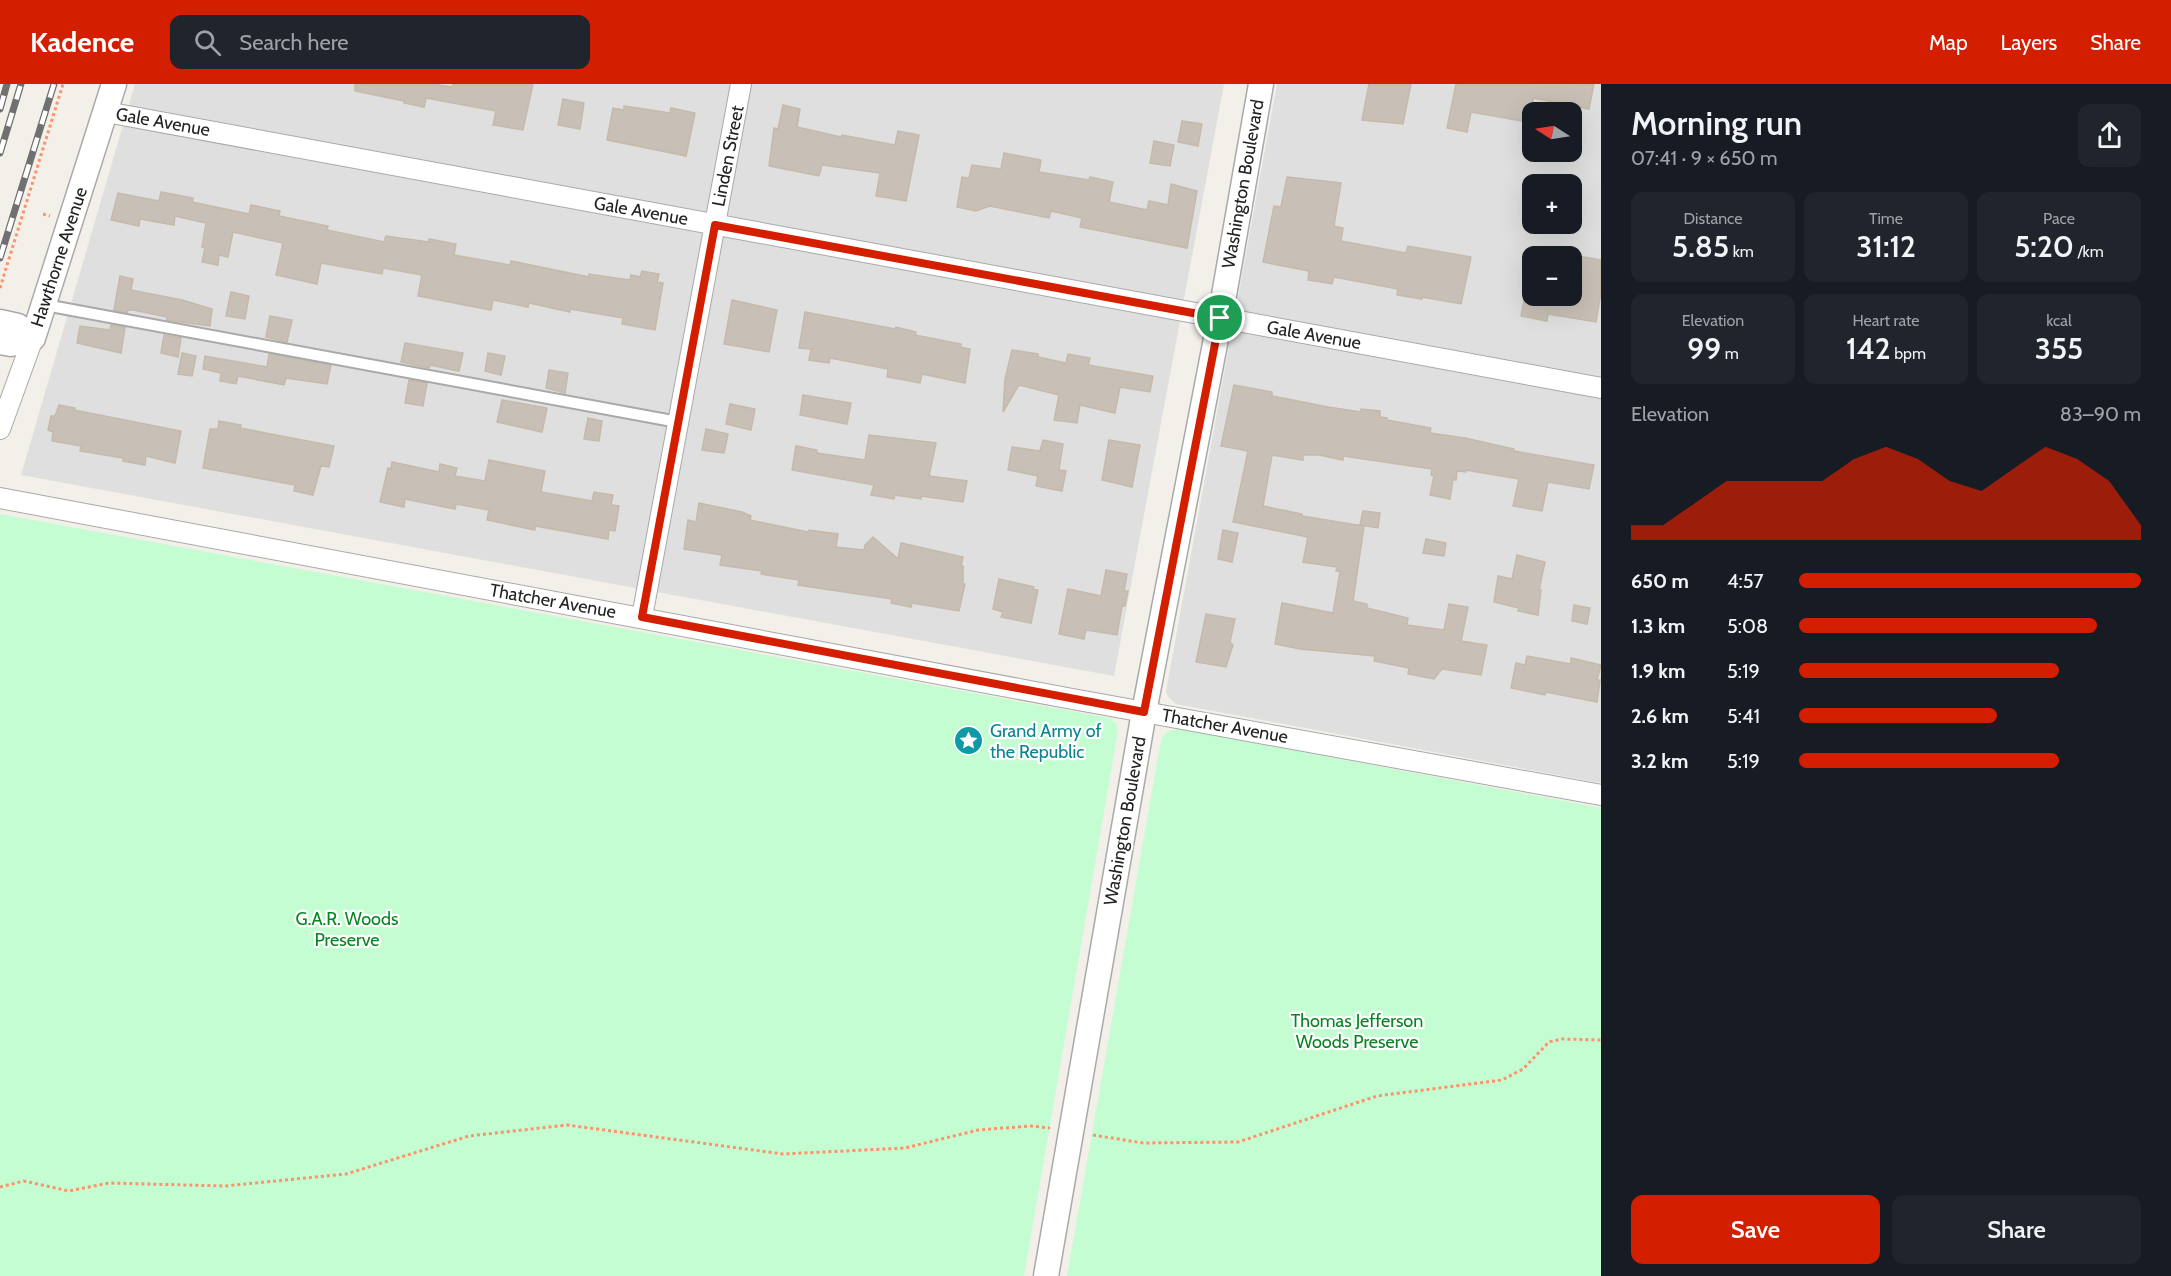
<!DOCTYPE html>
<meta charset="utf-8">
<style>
:root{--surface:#171b24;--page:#20242c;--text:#f1f3f6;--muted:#9ea1a6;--accent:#d31f00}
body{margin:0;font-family:Cabin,sans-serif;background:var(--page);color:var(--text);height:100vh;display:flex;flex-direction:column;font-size:22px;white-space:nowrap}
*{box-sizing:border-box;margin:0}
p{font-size:20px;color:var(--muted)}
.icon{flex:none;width:33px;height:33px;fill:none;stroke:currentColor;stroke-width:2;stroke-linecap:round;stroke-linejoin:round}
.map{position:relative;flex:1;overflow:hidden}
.drawer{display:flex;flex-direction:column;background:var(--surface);width:570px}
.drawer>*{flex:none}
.needle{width:39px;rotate:282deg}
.buttons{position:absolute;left:1522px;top:18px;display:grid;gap:12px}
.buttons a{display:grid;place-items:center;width:60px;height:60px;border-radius:12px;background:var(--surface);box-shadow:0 6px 24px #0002;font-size:30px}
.pin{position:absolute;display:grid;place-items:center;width:51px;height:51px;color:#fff;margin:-26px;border:3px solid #fff;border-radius:50%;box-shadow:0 2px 6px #0007}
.round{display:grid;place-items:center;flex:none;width:63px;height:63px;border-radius:12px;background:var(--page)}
.summary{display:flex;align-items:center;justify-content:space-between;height:102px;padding:0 30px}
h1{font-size:33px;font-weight:600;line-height:45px}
.metrics{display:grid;grid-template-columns:repeat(3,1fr);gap:9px;height:102px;padding:6px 30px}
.metrics div{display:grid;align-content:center;border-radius:12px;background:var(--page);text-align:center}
.metrics b{font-size:30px;font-weight:600}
.metrics small{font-size:16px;font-weight:400}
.metrics p{font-size:16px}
.chart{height:168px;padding:12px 30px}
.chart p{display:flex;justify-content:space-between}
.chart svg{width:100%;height:108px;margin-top:6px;fill:var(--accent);opacity:.7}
.button{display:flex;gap:12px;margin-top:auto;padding:12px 30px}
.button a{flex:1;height:69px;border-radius:12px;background:var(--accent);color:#fff;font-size:24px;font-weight:600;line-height:69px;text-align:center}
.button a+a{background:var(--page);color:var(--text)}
ul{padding:0 30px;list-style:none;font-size:20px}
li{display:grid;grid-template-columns:96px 72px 1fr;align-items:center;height:45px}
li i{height:15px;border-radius:8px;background:var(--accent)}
header{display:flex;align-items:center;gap:36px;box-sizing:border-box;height:84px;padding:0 30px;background:var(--accent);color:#fff}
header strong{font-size:28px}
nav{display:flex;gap:33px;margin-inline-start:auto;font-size:21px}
.search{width:420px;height:54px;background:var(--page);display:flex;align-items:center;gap:15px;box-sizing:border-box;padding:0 21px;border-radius:12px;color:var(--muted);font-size:22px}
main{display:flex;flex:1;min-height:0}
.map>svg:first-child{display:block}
.residential{fill:#e0dfdf;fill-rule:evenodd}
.park{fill:#c4fdd1}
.building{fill:#c8c0b7;stroke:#c5baa9;stroke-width:1.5}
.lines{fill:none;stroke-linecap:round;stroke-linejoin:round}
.service-casing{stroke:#a9a9a9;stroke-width:14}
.minor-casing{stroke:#a9a9a9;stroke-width:22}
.tertiary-casing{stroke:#a9a9a9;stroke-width:27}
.path{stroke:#ff916c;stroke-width:3;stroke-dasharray:3 3;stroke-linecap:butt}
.service{stroke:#fff;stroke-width:10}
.minor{stroke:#fff;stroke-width:20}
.tertiary{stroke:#fff;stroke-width:24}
.rail-casing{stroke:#707070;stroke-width:7}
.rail{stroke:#fff;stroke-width:4.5;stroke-dasharray:14;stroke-linecap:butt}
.route-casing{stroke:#fff;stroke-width:12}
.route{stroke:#d31f00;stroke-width:8}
.labels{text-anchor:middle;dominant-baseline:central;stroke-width:4.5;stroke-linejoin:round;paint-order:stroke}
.street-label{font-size:18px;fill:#222;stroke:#fff}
.culture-label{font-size:18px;fill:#0d838f;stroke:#fff;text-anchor:start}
.park-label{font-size:18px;fill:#068523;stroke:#fff}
</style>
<header>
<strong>Kadence</strong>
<div class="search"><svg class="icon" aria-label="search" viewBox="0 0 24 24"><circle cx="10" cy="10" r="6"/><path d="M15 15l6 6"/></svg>Search here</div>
<nav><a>Map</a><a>Layers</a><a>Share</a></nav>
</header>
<main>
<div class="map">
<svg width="1601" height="1192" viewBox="0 0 1601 1192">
<rect width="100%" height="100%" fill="#f2f0e8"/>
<path class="residential" d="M135,0H1224L1114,592L21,391Z
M1277,0H1601V699L1176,620L1168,613L1166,607ZM1533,28H1572V68H1533ZM1533,100H1572V140H1533ZM1533,172H1572V212H1533Z"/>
<path class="park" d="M0,430L1109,634L1116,639L1118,647L1024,1192H0Z
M1179,645L1601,724V1192H1067L1161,656C1165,647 1170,646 1179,645Z"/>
<path class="building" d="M355,0H434L452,3L453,0H533L523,46L493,41L496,27L426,14L424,23L404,19V17L355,7Z
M1369,0H1411L1403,40L1362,36Z
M1456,0H1594L1589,25L1533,14V39L1471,28L1467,48L1447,44Z
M563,15L584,19L580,45L558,41Z
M783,21L800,25L797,43L841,53L842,51L895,61L898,47L919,51L906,117L876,112L880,89L822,81L819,92L769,82L774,44L778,45Z
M624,22L670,29L671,24L695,29L686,72L607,56L613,24L624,26Z
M1182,37L1202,40L1198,62L1178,58Z
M1154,57L1174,61L1170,82L1150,79Z
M1004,69L1041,76L1039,88L1089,96L1090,93L1113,98L1109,118L1147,126L1149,117L1168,121L1171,100L1197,107L1187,164L1080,143L1082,134L1051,127L1049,134L990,122L976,127L957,123L962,93L969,94L972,81L1001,85Z
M1287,93L1341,99L1334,142L1343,144L1341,157L1406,169L1408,162L1471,173L1461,220L1422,213V215L1397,211L1398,205L1334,193L1332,200L1308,196L1309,187L1263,178L1274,122L1281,123Z
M161,108L193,114L192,118L249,130L251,121L280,127L279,132L328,142L327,146L384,158L386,152L429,158V155L456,160L454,171L510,181L511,177L589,193V190L630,196L631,191L640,193L642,187L659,190L657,198L663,199L655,246L622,240L623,234L570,225V228L529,219L528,223L493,216L491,226L418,212L422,191L383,184L382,190L321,179L317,200L276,191L283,159L233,148L228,173L219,171L218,181L202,178L205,164L202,163L206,139L175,132L174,141L140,135L139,142L111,136L118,109L159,117Z
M1577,172L1601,176V208L1596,238L1548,230L1547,237L1521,232L1525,212H1572Z
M120,192L133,195L131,206L182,216L212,225L210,242L167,236V233L133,226H128L127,229L114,226Z
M231,208L249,212L245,235L226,232Z
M732,216L777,226L769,268L724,260Z
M805,228L895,245L896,243L916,248L915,251L961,260L960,263L970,265L965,299L922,290L920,299L887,293L888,285L830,274L829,279L809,276L811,265L799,264Z
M270,232L292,236L287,258L266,253Z
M111,241L125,243L121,269L77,259L80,242L110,246Z
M164,251L181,254L178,273L161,269Z
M405,259L463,269L459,287L430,281L429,284L401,278Z
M1012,266L1038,270V273L1066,279L1068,270L1090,274L1088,281L1153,292L1150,308L1120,303L1115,329L1080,321L1077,339L1054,336L1059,311L1019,301L1003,328L1005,295Z
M182,269L196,272L192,292L178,290Z
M488,269L505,272L501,291L485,287Z
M269,270L331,281L327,300L286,294L284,301L238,292L236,300L220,297L221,289L203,285L205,272L267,283Z
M549,286L568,289L565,309L546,304Z
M409,296L427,299L423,322L405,319Z
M1234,301L1272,308V312L1328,323L1361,328V325L1380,327V333L1387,334V336L1431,344L1430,349L1465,354L1514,365V367L1594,381L1589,405L1548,398L1542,427L1513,422L1519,395L1466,386V388L1457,387L1456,396H1453L1450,415L1430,411L1434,392L1431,391L1432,385L1343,372V376L1319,371H1303V376L1272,371L1263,422L1302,430V432L1364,442L1353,517L1367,520V524L1408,534L1407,541L1444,546L1449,520L1468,523L1461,557L1487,561L1481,591L1442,585L1434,595L1408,590L1409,584L1374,577L1375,572L1300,565L1275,560L1282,519L1333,529L1340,487H1336L1337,483L1303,478L1308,453L1233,438L1248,367L1221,362Z
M803,311L851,319L847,340L800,331Z
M502,316L547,324L542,348L497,338Z
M730,320L755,325L751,346L726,340Z
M59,321L75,324L74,326L181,347L175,379L146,372L145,381L123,377V374L80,367L81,362L52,357L53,348L48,346L51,332H55Z
M588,334L602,337L599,357L584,355Z
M219,337L241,341L240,344L334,362L329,383L321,382L313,411L294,407L295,401L203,384L210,345H218Z
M706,345L728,350L724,369L702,366Z
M869,351L936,359L929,392L967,397L963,418L921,412V415L895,411L894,415L871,411L874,401L792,386L796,362L817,366V369L865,376Z
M1043,356L1063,360L1059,386L1066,387L1062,407L1036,402L1038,392L1008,386L1012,363L1040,367Z
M1109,356L1140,361L1132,403L1102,396Z
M489,376L545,387L541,408L592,417L594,408L613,411L611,421L619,422L615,447L609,446L608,455L535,442V446L487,436L489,426L456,420L455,425L405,415L404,423L380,418L388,384L391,385L392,378L439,388L440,380L457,384L455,392L485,397Z
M699,419L742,428L751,432L750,436L808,448L809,446L838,450L836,463L864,466L865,461L873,453L898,475L901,459L963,473L961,482H963V500H965L959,527L912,519L911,523L891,519L892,515L798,501L799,496L761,490L762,487L720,481L722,471L684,465L688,436L696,438Z
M1363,427L1380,429L1378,444L1360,441Z
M1223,446L1238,449L1232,478L1218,475Z
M1426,455L1446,459L1444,472L1423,469Z
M1517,471L1545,478L1539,506H1541L1538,531L1518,527L1519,524L1494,518L1498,492L1512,495Z
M1106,486L1127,490L1124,507H1128L1125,522H1122L1117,551L1086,546L1084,555L1059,550L1068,505L1101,512Z
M999,495L1034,503L1033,505L1038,506L1031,539L1001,533L1003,528L993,525Z
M1574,521L1590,524L1587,540L1572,537Z
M1206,530L1235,535L1230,558L1233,561L1226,583L1196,578Z
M1527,572L1571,580V574L1601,581L1597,596H1600L1597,618L1546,608L1545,611L1511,604L1516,579L1525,581Z"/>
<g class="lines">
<defs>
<path id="service" d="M45,221L678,338"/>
<path id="minor" d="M106,28L1601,304
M0,345L33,254
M0,414L1067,614L1601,711
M642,533L741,0"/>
<path id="tertiary" d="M0,238L18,242L33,254
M33,254L114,0
M0,258L11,260L33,254
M1046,1192L1144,628L1220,234L1261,0"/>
</defs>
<use href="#service" class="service-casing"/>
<use href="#minor" class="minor-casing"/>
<use href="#tertiary" class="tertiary-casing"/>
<path class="path" d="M43,130L50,132
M0,204L63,0
M1093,1051L1143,1059L1238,1058L1377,1012L1502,996L1523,985L1549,958L1562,955L1601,956
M0,1103L24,1097L69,1107L109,1099L225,1102L346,1090L469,1052L567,1041L783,1070L905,1064L978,1046L1031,1042L1050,1044"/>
<use href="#service" class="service"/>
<use href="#minor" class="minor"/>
<use href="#tertiary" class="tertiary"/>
<defs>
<path id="rail" d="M0,25L7,0
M0,69L21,0
M0,174L54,0"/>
</defs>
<use href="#rail" class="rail-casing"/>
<use href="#rail" class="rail"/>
</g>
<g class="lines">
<defs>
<path id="route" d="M715,141L1220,234L1144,628L642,533Z"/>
</defs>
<use href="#route" class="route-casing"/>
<use href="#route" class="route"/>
</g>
<defs>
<symbol id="sight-disc" viewBox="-11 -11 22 22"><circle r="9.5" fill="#0f9aa8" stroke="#fff"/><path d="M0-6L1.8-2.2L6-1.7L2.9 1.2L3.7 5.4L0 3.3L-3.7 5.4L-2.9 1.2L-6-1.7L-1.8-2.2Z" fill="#fff"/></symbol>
</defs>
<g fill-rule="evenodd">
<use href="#sight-disc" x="952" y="640" width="33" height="33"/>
</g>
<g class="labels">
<g class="street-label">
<text transform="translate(163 38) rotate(10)">Gale Avenue</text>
<text transform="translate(728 72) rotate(-79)">Linden Street</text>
<text transform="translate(1243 100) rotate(-80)">Washington Boulevard</text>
<text transform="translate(641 127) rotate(10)">Gale Avenue</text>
<text transform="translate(59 173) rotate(-72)">Hawthorne Avenue</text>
<text transform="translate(1314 251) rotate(10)">Gale Avenue</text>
<text transform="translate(553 517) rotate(10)">Thatcher Avenue</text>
<text transform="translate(1225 642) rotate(10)">Thatcher Avenue</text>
<text transform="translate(1125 737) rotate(-80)">Washington Boulevard</text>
</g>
<g class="culture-label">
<text x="990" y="647">Grand Army of<tspan x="990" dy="21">the Republic</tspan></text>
</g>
<g class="park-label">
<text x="347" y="835">G.A.R. Woods<tspan x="347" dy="21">Preserve</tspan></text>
<text x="1357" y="937">Thomas Jefferson<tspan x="1357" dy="21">Woods Preserve</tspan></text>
</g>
</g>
</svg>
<div class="buttons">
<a><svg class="needle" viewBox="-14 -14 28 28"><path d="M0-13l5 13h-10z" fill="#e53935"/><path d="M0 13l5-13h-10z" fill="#9ea1a6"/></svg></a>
<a>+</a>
<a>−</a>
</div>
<div class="pin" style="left:1220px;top:234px;background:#1e9e55"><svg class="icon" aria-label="arrive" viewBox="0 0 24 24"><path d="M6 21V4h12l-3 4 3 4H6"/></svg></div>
</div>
<section class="drawer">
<div class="summary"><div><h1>Morning run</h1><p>07:41 · 9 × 650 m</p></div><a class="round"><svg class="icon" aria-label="share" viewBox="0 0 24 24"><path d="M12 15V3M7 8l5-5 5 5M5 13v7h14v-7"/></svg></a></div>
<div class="metrics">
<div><p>Distance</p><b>5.85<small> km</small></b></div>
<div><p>Time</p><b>31:12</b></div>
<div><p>Pace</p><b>5:20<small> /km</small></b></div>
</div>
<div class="metrics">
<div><p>Elevation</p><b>99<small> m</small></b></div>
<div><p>Heart rate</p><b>142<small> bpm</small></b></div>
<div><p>kcal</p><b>355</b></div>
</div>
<div class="chart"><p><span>Elevation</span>83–90 m</p>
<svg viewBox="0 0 160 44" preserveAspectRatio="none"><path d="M0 44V38L10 38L20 29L30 20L40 20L50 20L60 20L70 11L80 6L90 11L100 20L110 24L120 15L130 6L140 11L150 20L160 38V44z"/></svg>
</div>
<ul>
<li><b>650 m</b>4:57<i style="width:100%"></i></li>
<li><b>1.3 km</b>5:08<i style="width:87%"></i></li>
<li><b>1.9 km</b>5:19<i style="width:76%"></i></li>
<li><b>2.6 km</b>5:41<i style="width:58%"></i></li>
<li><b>3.2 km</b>5:19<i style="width:76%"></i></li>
</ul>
<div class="button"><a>Save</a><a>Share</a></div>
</section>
</main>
